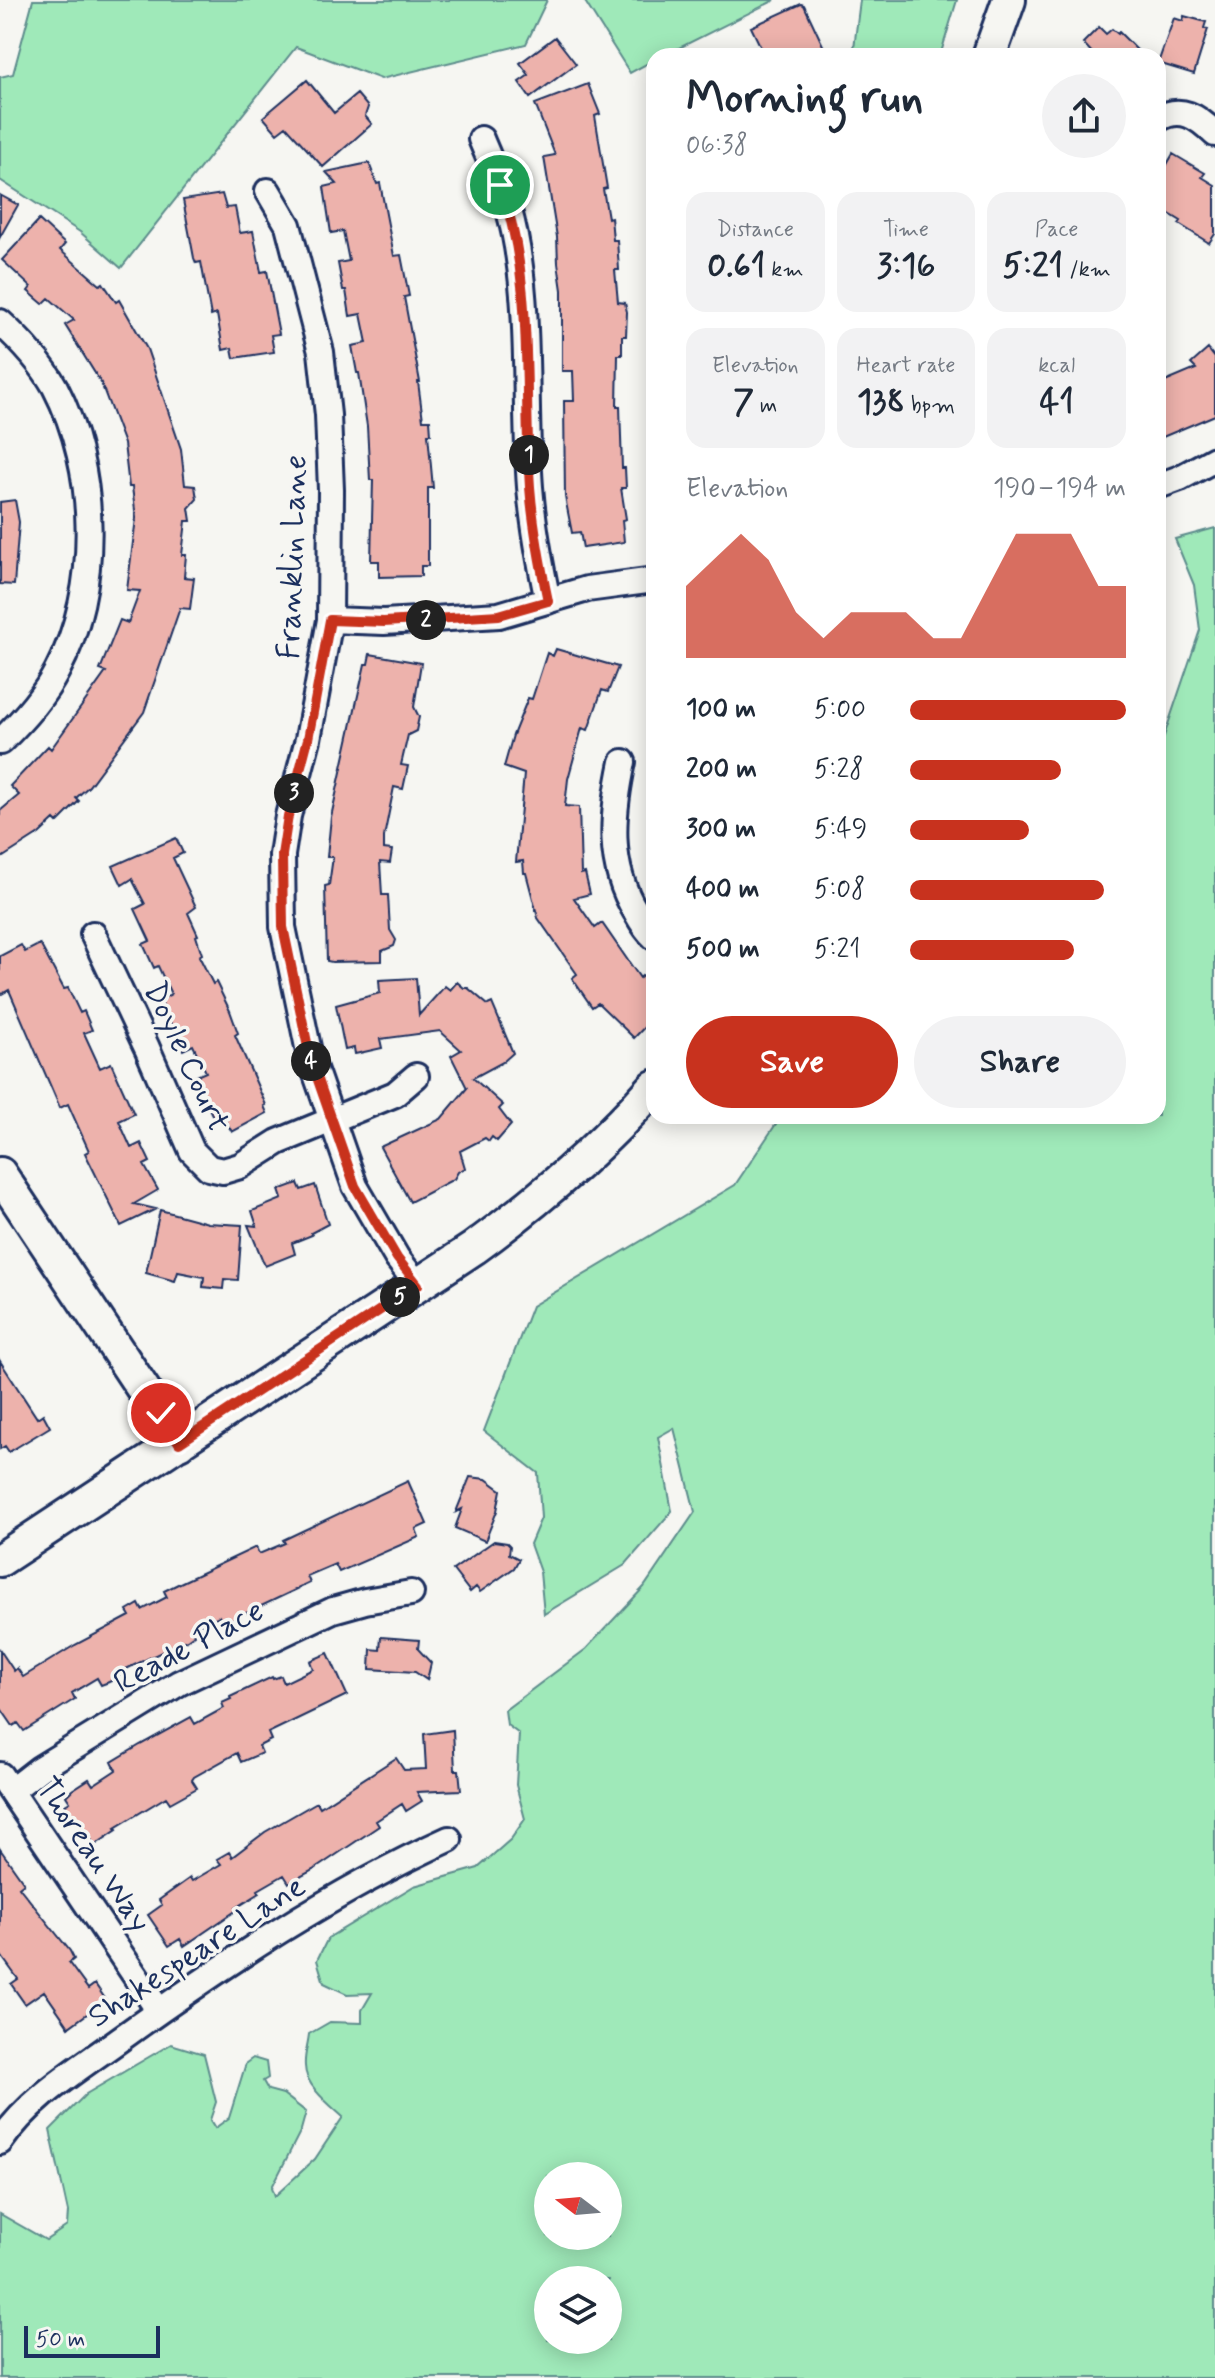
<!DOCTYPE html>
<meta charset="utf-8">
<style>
:root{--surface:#fff;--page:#f2f2f3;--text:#1f2937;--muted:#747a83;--accent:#c8321e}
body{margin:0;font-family:Mynerve,sans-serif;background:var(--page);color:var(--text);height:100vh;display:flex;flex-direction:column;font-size:30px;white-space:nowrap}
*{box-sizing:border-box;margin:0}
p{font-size:26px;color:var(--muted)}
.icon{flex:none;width:44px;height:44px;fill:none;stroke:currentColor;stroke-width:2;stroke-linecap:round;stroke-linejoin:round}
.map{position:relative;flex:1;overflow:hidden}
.sheet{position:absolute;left:646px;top:48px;width:520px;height:1076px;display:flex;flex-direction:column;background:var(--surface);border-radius:24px;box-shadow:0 4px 20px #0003}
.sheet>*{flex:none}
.needle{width:52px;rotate:286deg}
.controls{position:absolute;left:534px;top:2162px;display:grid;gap:16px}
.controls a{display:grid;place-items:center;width:88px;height:88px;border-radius:50%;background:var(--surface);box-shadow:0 4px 20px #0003;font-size:40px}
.scale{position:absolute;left:24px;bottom:20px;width:136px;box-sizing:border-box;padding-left:8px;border:4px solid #1b2f5e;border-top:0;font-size:22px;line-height:28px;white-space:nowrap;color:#1b2f5e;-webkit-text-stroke:6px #f6f6f2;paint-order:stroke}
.pin{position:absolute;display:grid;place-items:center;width:68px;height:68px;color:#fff;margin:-34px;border:4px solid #fff;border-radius:50%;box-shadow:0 2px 8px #0007}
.km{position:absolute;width:40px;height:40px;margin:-20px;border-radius:50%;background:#222;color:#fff;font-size:22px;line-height:40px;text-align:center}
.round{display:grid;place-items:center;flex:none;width:84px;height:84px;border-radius:42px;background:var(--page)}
.head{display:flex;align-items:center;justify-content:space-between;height:136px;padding:0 40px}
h1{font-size:44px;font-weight:800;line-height:60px}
.figures{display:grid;grid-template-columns:repeat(3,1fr);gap:12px;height:136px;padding:8px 40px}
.figures div{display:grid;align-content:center;border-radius:20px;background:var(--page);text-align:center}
.figures b{font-size:34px;font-weight:800}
.figures small{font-size:22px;font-weight:400}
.figures p{font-size:22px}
.chart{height:224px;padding:16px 40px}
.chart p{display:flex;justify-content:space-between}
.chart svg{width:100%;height:144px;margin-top:8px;fill:var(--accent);opacity:.7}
.button{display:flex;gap:16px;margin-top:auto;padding:16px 40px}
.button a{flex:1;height:92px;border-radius:48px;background:var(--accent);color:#fff;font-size:32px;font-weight:800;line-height:92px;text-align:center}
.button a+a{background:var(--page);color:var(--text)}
ul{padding:0 40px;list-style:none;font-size:26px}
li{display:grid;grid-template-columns:128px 96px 1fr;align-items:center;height:60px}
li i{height:20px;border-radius:10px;background:var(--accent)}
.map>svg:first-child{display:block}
.green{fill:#9fe9b9;stroke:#5d8c8c;stroke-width:2;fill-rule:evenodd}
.building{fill:#edb2ac;stroke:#1b2f5e;stroke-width:2}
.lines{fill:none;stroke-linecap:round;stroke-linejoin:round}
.minor-casing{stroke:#1b2f5e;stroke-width:30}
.major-casing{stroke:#1b2f5e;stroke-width:38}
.minor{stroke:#f6f6f2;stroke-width:24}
.major{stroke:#f6f6f2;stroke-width:32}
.route-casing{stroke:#fff;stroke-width:16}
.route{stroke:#c8321e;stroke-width:10}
.labels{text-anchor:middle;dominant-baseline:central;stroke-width:7;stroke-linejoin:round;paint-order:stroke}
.street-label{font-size:32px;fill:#1b2f5e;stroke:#f6f6f2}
</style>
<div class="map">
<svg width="1215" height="2378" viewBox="0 0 1215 2378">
<rect width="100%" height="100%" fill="#f6f6f2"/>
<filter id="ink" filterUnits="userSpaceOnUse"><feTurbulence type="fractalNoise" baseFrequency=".0125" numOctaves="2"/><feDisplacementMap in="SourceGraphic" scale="16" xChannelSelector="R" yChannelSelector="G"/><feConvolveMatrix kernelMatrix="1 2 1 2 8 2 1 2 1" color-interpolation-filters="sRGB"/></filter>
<g filter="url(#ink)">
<path class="green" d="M33,0H547L526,44L381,79L296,47L121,268L80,232L0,180V77L13,74Z
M584,0H775L663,56H654V60L630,73Z
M860,0H957L940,56H853Z
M1215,528V2378H0V2214L46,2240L67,2226L68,2212L50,2130L86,2094L171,2044L204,2054L216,2102L210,2120L215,2128L229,2118L246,2063L253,2058L266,2062L268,2078L263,2081L268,2090L283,2094L306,2112L301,2130L272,2187L275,2196L315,2159L343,2117C330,2105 305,2086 305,2066C304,2056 308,2044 309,2034L330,2022L362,2023V2010L372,1993L347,1994L324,1983L317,1960L328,1938L414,1886L478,1868L511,1839L525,1819L516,1785L519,1734L507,1725L505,1710L586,1649L644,1587L695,1512L674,1428L658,1437L672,1511L625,1565L544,1614L540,1572L530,1544L541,1518L538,1473L484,1431L532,1306L735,1185L780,1118L785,1116H1158V754L1200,630L1194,585L1175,539ZM608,2176V2236H548V2176ZM608,2280V2340H548V2280Z"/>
<path class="building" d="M801,4L804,5L828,56H765L751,27Z
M1184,16L1206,22L1204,28L1208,29L1194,74L1158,63L1174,18L1183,21Z
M1099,27L1106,34L1112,29L1118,34L1119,32L1143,56H1095L1083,43Z
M555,37L576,64L530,98L519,82L529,75L520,63Z
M307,80L334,113L357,94L368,107L365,116L372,124L323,167L286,126L277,133L263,117Z
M588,84L600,114L595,116L607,188L603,189L608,218L611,217L613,240H617L619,270H615L618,302L625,303L627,312L626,336H622V355H618L617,406H620L622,468H625L626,488H621L626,519L622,520L624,542L583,548L580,532L572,533L565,497L564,401H574L573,371H562V290L558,263L557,237L544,157L555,155L535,104Z
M1173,154L1205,173L1202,177L1215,185V234L1209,243L1179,224L1181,221L1158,207V180Z
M369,163L377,184L380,183L394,256L401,255L409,296L404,297L420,382H418L423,420H430L431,434H428L433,488H428V566H421V576L379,577V561H371L373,480H370L367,426L359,373H357L352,346L367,343L361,314L350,316L346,290H343L338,263L349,261L343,231L331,233L324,187L337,184L326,172Z
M222,194L226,208L235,207L240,233L253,231L261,272L267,271L279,334L271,335L274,352L234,358L232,348L223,350L217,314L211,316L201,262L196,263L194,258L183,200Z
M0,195L18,205L0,237Z
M39,220L65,244L60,250L100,285L103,283L116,302L119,300L147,349L181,449L185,485L195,486L197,499L189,508L191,521H186L182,555H186L184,577L194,578L190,609L180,608L144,712L89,786L76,798L79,801L57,823L54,820L39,834L0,859V811L19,795L10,786L48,746L51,749L106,672L100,670L120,620L128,623L140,591L127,590L136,518L132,487H129L124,444L101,383L65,325L74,320L49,298L43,304L28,291L31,287L2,260Z
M1208,349L1215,358V415L1158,439V385L1196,369L1191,364Z
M15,500L19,522L14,585L0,584V502Z
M556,649L618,667L608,692L602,690L588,730L582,728L568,779L565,806L579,807L581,874L585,873L590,894L574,898L595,928L602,923L640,978L642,976L654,987V1017L634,1038L598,1003L592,1007L572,978L577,974L538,918L526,873H524L523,861L516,862L524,774L504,767L513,735L528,698L532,699L547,653L553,656Z
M370,654L421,663L414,707L419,717L416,731L408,735L401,765L408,766L403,789L394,787L384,837V849L392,850L390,863L380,862L382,895H388L390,930L396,940L394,946L382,951V961L332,962L327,961L325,886L329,885L333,857H327L331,817L365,664H368Z
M176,838L183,853L173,858L196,907L188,913L198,935L196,936L202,954L199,956L213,984L216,982L230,1011L238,1033L235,1035L266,1105L264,1106L267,1113L232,1132L224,1118L215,1121L194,1077L206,1072L193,1045L183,1050L160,1000L171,994L158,966L154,968L143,944L150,941L135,909L145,904L132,879L122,885L113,866Z
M40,944L64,989L68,988L80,1013L84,1011L92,1030L84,1033L100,1068L111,1063L134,1114L119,1121L131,1148L141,1143L150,1162L144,1165L158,1190L134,1204L156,1209L121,1226L85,1153L89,1151L68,1104L60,1108L9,990L0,995V956L21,945L25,952Z
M416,978L419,1015L445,986L450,990L457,982L464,988H468L488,1005L492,1003L513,1053L503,1062L473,1078L503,1105L499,1109L511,1125L497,1141L492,1137L489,1141L485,1138L460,1151L465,1168L458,1172L454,1179L410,1202L380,1147L441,1119L467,1088L451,1056L461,1050L440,1031L380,1039L382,1048L355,1054L354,1048L345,1050L336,1005L380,993L379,980Z
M298,1183L301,1190L315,1185L328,1224L311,1233L312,1235L292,1243L295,1254L265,1266L248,1225L257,1226L252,1211L282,1199L279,1190Z
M160,1210L208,1223L242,1225L238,1280L224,1279L223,1289L203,1287L204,1277L178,1272L175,1281L146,1273Z
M0,1361L37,1418L43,1414L50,1427L9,1452L5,1446L0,1449Z
M470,1477L486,1479L501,1490L497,1511L485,1541L455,1528L462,1509L456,1512Z
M408,1481L427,1524L416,1529L419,1537L339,1572L335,1564L307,1576L310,1583L223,1624L219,1616L191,1629L194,1635L187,1640L124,1670L126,1673L109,1682L101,1685L97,1678L72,1693L75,1699L24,1731L18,1723L13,1726L0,1707V1650L14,1671L17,1668L23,1677L75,1645L130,1616L127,1611L139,1604L142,1610L167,1597L164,1591L180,1583L256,1547L259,1554L285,1543L283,1540Z
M494,1541L507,1543L510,1546L509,1554L519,1559L514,1568L480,1592L476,1587L470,1592L453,1570Z
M381,1637L419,1640L418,1649L431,1663L427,1680L415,1672L370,1669L371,1649L380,1650Z
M328,1653L347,1695L268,1733L271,1740L259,1746L262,1753L241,1762L237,1753L194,1777L192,1780L197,1788L170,1803L166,1797L115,1828L117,1830L95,1845L65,1805L70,1802L66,1796L72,1790L89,1779L93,1785L116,1770L112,1762L140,1745L191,1717L195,1724L224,1708L222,1703L231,1699L230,1697L272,1677L273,1679L281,1676L284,1683L313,1669L310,1661Z
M453,1730L455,1770H459L461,1790L417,1792L422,1801L406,1811L402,1804L376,1821L379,1826L315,1869L289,1883L284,1875L258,1890L260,1893L236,1908L237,1910L184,1946L180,1939L169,1946L148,1915L162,1905L159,1900L190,1878L192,1881L221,1864L217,1859L229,1852L232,1857L265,1832L317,1802L320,1807L396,1758L404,1770L426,1769L424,1734Z
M0,1849L24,1883L19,1887L70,1951L74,1959L69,1963L88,1989L95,1984L106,2000L69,2027L44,1991L25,2004L11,1984L18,1979L0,1954Z"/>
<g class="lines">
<defs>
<path id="minor" d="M1158,119C1181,105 1198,117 1215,134
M481,139C490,161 501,184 508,207C533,293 523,398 530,487C533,526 540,563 548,601
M268,191L288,225L321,352L328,415L331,490L330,620L308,739L288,816L282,855L283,927L310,1057L355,1186L397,1258L418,1285
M0,322C21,341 41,362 55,387C98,469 101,589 57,671C43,698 22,721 0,742
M1158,486L1180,478L1215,459
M330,620L384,622L499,615L587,589L654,580
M623,762C612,814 607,865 636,912C641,921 646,930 654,937
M93,934L147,1048L192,1151L209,1168L223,1171L240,1166L278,1142L395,1094L416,1076
M0,1775L159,2011
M12,1790L39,1769L179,1683L333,1610L365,1601L411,1593
M0,2142C31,2097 76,2071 120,2039C223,1965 332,1892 449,1839"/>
<path id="major" d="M989,56L1009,0
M0,1174L179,1443
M0,1560L474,1248C540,1200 600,1148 654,1087"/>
</defs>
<use href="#minor" class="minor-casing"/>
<use href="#major" class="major-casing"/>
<use href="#minor" class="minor"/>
<use href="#major" class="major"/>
</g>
</g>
<g class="lines" filter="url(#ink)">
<defs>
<path id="route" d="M161,1413L179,1443L418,1285L397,1258L355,1186L310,1057L283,927L282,855L288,816L308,739L330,620L384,622L499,615L548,601C540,563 533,526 530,487C523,387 535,280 500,185"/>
</defs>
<use href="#route" class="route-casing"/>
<use href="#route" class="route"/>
</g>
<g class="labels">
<g class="street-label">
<text transform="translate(293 557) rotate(-88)">Franklin Lane</text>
<text transform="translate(186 1057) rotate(65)">Doyle Court</text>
<text transform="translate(189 1647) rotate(-28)">Reade Place</text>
<text transform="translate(93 1855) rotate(56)">Thoreau Way</text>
<text transform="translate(197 1952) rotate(-33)">Shakespeare Lane</text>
</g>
</g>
</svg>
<div class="controls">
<a><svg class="needle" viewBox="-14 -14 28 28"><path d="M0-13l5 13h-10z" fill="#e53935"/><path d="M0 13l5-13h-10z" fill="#747a83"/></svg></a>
<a><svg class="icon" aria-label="layers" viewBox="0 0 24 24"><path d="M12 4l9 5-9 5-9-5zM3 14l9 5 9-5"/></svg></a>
</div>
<div class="scale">50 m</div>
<div class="pin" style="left:500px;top:185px;background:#1e9e55"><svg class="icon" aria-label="arrive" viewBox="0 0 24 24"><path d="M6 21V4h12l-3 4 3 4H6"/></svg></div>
<div class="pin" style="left:161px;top:1413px;background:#d93025"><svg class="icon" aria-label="check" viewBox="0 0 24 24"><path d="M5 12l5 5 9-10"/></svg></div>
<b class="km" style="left:529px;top:455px">1</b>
<b class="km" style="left:426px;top:620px">2</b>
<b class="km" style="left:294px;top:793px">3</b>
<b class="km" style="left:311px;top:1061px">4</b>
<b class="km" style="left:400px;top:1297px">5</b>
<section class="sheet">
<div class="head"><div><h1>Morning run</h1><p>06:38</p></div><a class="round"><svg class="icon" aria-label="share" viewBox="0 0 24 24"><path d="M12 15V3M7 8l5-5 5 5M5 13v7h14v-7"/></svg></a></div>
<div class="figures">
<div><p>Distance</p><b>0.61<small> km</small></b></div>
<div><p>Time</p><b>3:16</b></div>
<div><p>Pace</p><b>5:21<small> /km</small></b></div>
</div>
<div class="figures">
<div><p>Elevation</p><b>7<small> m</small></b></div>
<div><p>Heart rate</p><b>138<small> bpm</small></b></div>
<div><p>kcal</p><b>41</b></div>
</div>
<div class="chart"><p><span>Elevation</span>190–194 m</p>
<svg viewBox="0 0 160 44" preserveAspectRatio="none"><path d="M0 44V22L10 14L20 6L30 14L40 30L50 38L60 30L70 30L80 30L90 38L100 38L110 22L120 6L130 6L140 6L150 22L160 22V44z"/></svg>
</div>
<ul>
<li><b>100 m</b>5:00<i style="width:100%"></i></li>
<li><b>200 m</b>5:28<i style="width:70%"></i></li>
<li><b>300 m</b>5:49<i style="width:55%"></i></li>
<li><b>400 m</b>5:08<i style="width:90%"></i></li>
<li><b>500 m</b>5:21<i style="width:76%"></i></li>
</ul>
<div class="button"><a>Save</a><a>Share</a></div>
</section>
</div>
